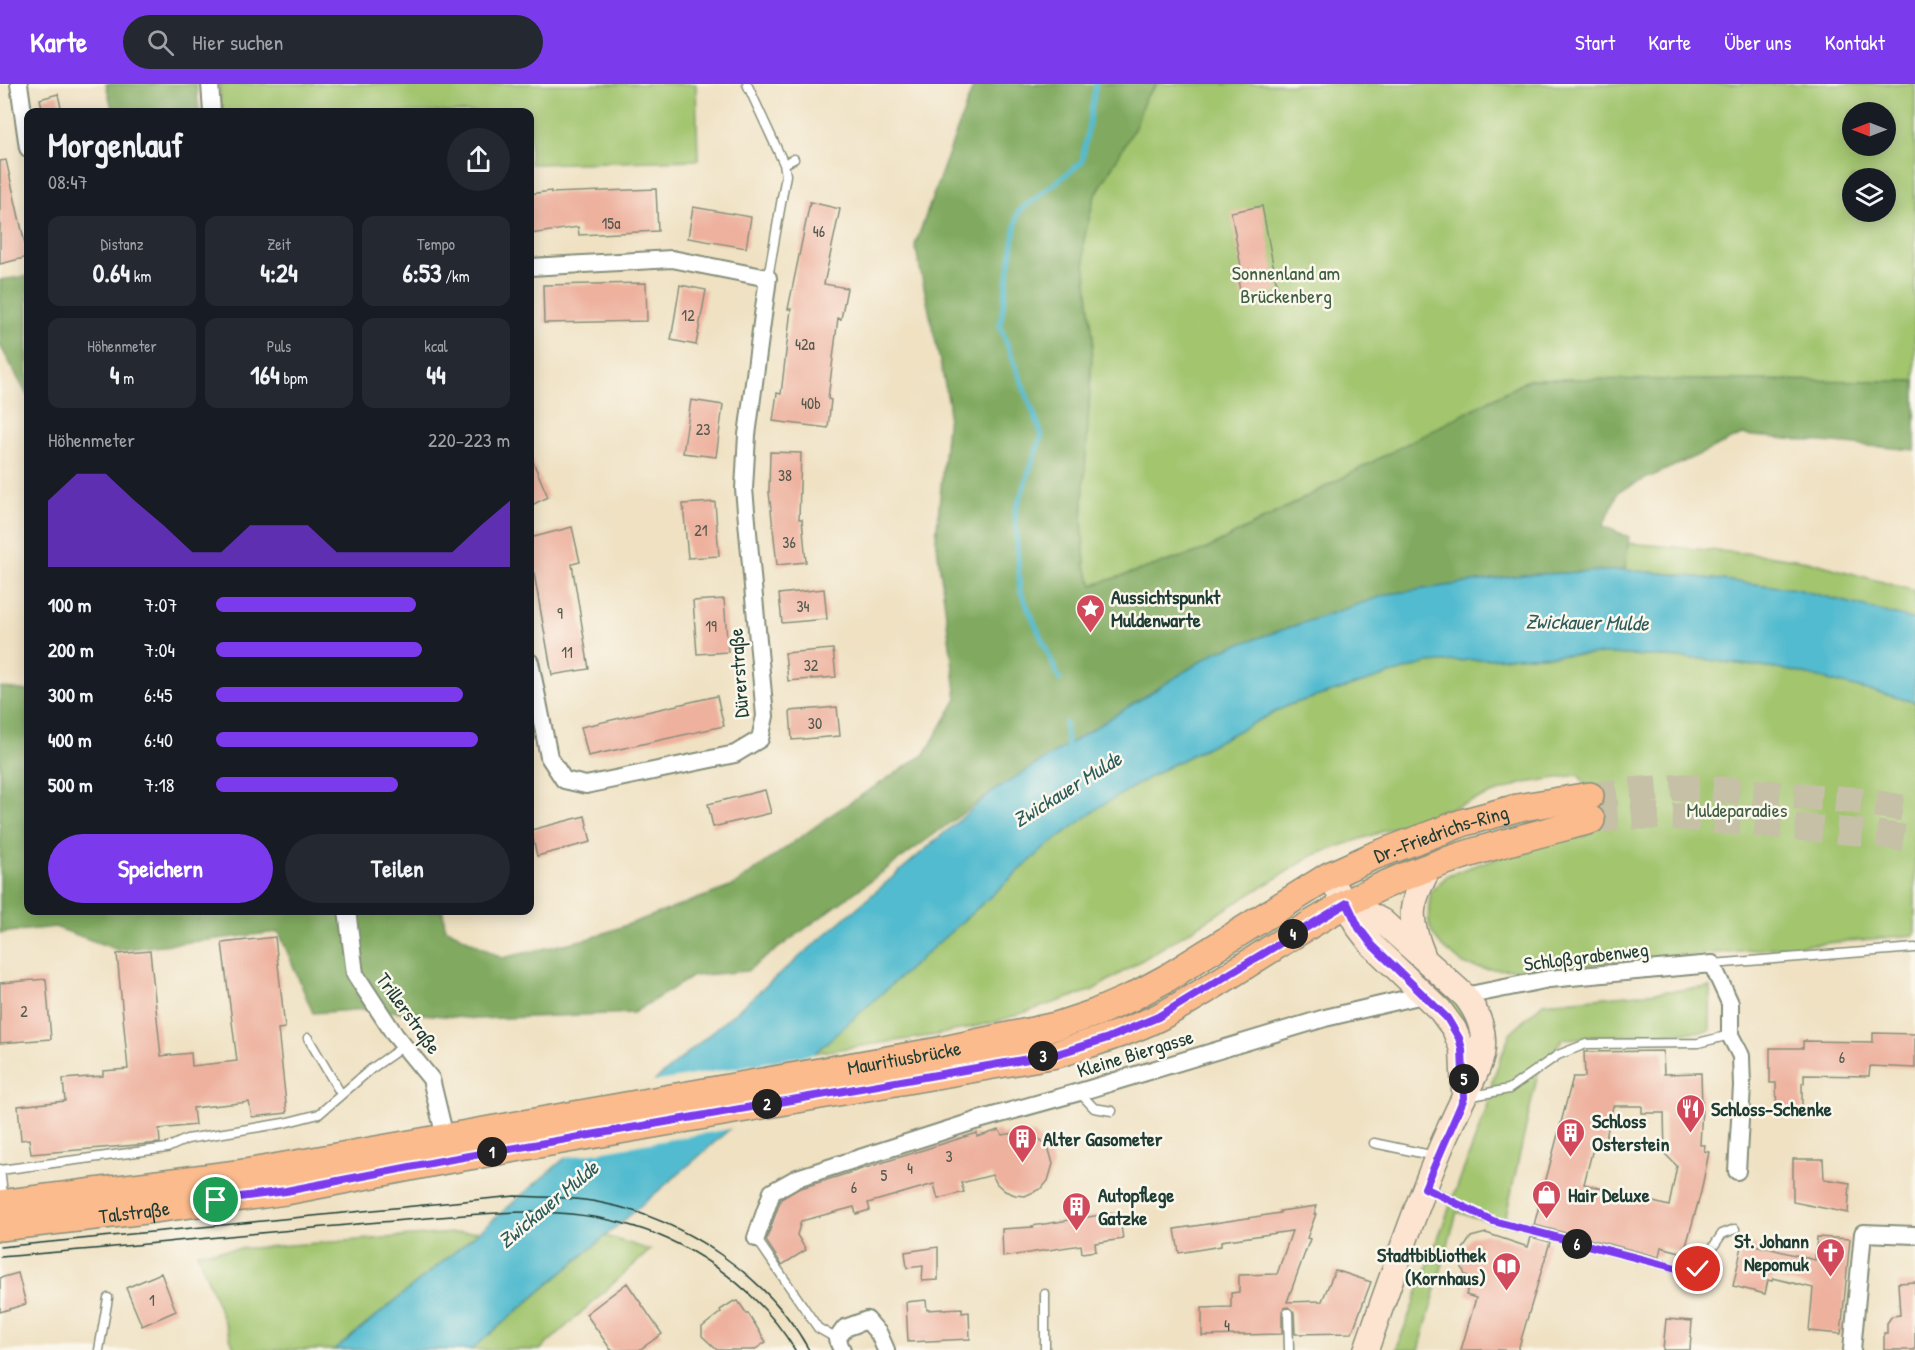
<!DOCTYPE html>
<html lang="de">
<meta charset="utf-8">
<style>
:root{--surface:#171b24;--page:#242831;--text:#f1f3f6;--muted:#9ea1a6;--accent:#7c3aed}
body{margin:0;font-family:"Patrick Hand",sans-serif;background:var(--page);color:var(--text);height:100vh;display:flex;flex-direction:column;font-size:22px;white-space:nowrap}
*{box-sizing:border-box;margin:0}
p{font-size:20px;color:var(--muted)}
.icon{flex:none;width:33px;height:33px;fill:none;stroke:currentColor;stroke-width:2;stroke-linecap:round;stroke-linejoin:round}
.map{position:relative;flex:1;overflow:hidden}
.details{position:absolute;left:24px;top:24px;width:510px;height:807px;display:flex;flex-direction:column;background:var(--surface);border-radius:12px;box-shadow:0 3px 15px #0003}
.details>*{flex:none}
.needle{width:39px;rotate:270deg}
.buttons{position:absolute;left:1842px;top:18px;display:grid;gap:12px}
.buttons a{display:grid;place-items:center;width:54px;height:54px;border-radius:50%;background:var(--surface);box-shadow:0 3px 15px #0003;font-size:30px}
.pin{position:absolute;display:grid;place-items:center;width:51px;height:51px;color:#fff;margin:-26px;border:3px solid #fff;border-radius:50%;box-shadow:0 2px 6px #0007}
.km{position:absolute;width:30px;height:30px;margin:-15px;border-radius:50%;background:#222;color:#fff;font-size:16px;line-height:30px;text-align:center}
.round{display:grid;place-items:center;flex:none;width:63px;height:63px;border-radius:32px;background:var(--page)}
.overview{display:flex;align-items:center;justify-content:space-between;height:102px;padding:0 24px}
h1{font-size:33px;font-weight:700;line-height:45px}
.figures{display:grid;grid-template-columns:repeat(3,1fr);gap:9px;height:102px;padding:6px 24px}
.figures div{display:grid;align-content:center;border-radius:12px;background:var(--page);text-align:center}
.figures b{font-size:26px;font-weight:700}
.figures small{font-size:16px;font-weight:400}
.figures p{font-size:16px}
.chart{height:168px;padding:12px 24px}
.chart p{display:flex;justify-content:space-between}
.chart svg{width:100%;height:108px;margin-top:6px;fill:var(--accent);opacity:.7}
.button{display:flex;gap:12px;margin-top:auto;padding:12px 24px}
.button a{flex:1;height:69px;border-radius:36px;background:var(--accent);color:#fff;font-size:24px;font-weight:700;line-height:69px;text-align:center}
.button a+a{background:var(--page);color:var(--text)}
ul{padding:0 24px;list-style:none;font-size:20px}
li{display:grid;grid-template-columns:96px 72px 1fr;align-items:center;height:45px}
li i{height:15px;border-radius:8px;background:var(--accent)}
header{display:flex;align-items:center;gap:36px;box-sizing:border-box;height:84px;padding:0 30px;background:var(--accent);color:#fff}
header strong{font-size:28px}
nav{display:flex;gap:33px;margin-inline-start:auto;font-size:21px}
.search{width:420px;height:54px;background:var(--page);display:flex;align-items:center;gap:15px;box-sizing:border-box;padding:0 21px;border-radius:33px;color:var(--muted);font-size:22px}
.map>svg:first-child{display:block}
.green{fill:#a2c56e;stroke:#608151;stroke-width:1.5;fill-rule:evenodd}
.forest{fill:#81aa61;stroke:#50744a;stroke-width:1.5}
.water{fill:#52bbcf;stroke:#387c82;stroke-width:1.5}
.pier{fill:#efe1c2}
.lines{fill:none;stroke-linecap:round;stroke-linejoin:round}
.stream{stroke:#52bbcf;stroke-width:5}
.building{fill:#eeb19e;fill-rule:evenodd}
.primary-tunnel{stroke:#c5c0a6;stroke-width:27;stroke-dasharray:27 14;stroke-linecap:butt}
.service-casing{stroke:#878f7b;stroke-width:11}
.minor-casing{stroke:#878f7b;stroke-width:20}
.secondary-casing{stroke:#878f7b;stroke-width:27}
.primary-casing{stroke:#878f7b;stroke-width:30}
.service{stroke:#fff;stroke-width:8}
.minor{stroke:#fff;stroke-width:16}
.secondary{stroke:#fde4d1;stroke-width:24}
.primary{stroke:#fbbb8d;stroke-width:27}
.tram{stroke:#1f3d34;stroke-width:1.5}
.route-casing{stroke:#fff;stroke-width:12}
.route{stroke:#7c3aed;stroke-width:8}
.labels{text-anchor:middle;dominant-baseline:central;stroke-width:5;stroke-linejoin:round;paint-order:stroke}
.number-label{font-size:16px;fill:#535a4e}
.park-label{font-size:20px;fill:#405f42;stroke:#fbf7ec}
.poi-label{font-size:20px;font-weight:bold;fill:#1f3d34;stroke:#fbf7ec;text-anchor:start}
.street-label{font-size:20px;fill:#1f3d34;stroke:#fbf7ec}
.water-label{font-size:21px;font-style:italic;fill:#2c5c5b;stroke:#fbf7ec}
</style>
<header>
<strong>Karte</strong>
<div class="search"><svg class="icon" aria-label="search" viewBox="0 0 24 24"><circle cx="10" cy="10" r="6"/><path d="M15 15l6 6"/></svg>Hier suchen</div>
<nav><a>Start</a><a>Karte</a><a>Über uns</a><a>Kontakt</a></nav>
</header>
<div class="map">
<svg width="1915" height="1266" viewBox="0 0 1915 1266">
<rect width="100%" height="100%" fill="#fbf7ec"/>
<filter id="ink" filterUnits="userSpaceOnUse"><feTurbulence type="fractalNoise" baseFrequency=".0167" numOctaves="2"/><feDisplacementMap in="SourceGraphic" scale="12" xChannelSelector="R" yChannelSelector="G"/><feConvolveMatrix kernelMatrix="1 2 1 2 8 2 1 2 1" color-interpolation-filters="sRGB"/></filter>
<filter id="wash" filterUnits="userSpaceOnUse"><feTurbulence type="fractalNoise" baseFrequency=".008" numOctaves="4" result="noise"/><feDisplacementMap in="SourceGraphic" scale="24" xChannelSelector="R" yChannelSelector="G"/><feGaussianBlur stdDeviation="1.35" result="paint"/><feColorMatrix in="noise" values="0 0 0 0 0 0 0 0 0 0 0 0 0 0 0 0 0 1.4 0 .05"/><feComposite in="paint" operator="in"/></filter>
<g filter="url(#wash)">
<rect width="100%" height="100%" fill="#efe1c2"/>
<path class="green" d="M219,0H696L698,76L530,80V28H221Z
M1157,0H1915V297L1530,295L1207,465L1093,501L1085,482L1082,435L1093,255L1083,160L1094,114L1135,43L1145,14ZM1852,28H1886V62H1852ZM1852,94H1886V128H1852Z
M1627,459L1766,471L1808,477L1915,507V536L1796,505L1671,490L1625,486Z
M1612,570L1701,575L1792,587L1915,618V851L1544,885C1525,885 1479,888 1464,880C1458,877 1452,870 1446,866C1425,847 1427,833 1431,807L1448,791L1555,753L1586,752L1593,741L1589,704L1578,691L1524,699L1314,771L1093,906L995,938L936,951L814,969L1046,763L1101,722L1160,687L1289,621L1427,579L1530,572Z
M1383,845L1453,911L1469,936L1473,965L1376,855Z
M1710,903V947L1563,955L1539,984L1504,1141L1457,1128L1419,1266H1396L1489,1018L1492,998L1510,949L1543,919Z
M480,1147L335,1266H235L197,1168Z
M606,1152L650,1166L540,1266H471Z"/>
<path class="forest" d="M106,0H196L199,28H113Z
M974,0H1157L1145,14L1135,43L1094,114L1083,160L1093,255L1082,435L1085,482L1093,501L1207,465L1530,295L1915,297V366L1742,351L1619,407L1603,442L1629,453L1625,486L1522,491L1389,510L1216,568L992,708L747,887L693,892L633,929L477,935L367,925L313,929L279,848L118,866L55,843L0,849V603L28,607V826L443,827L445,844L502,874L591,854L733,802L834,729L925,670L957,615L936,454L949,320L915,161Z
M28,192V313L0,261V196Z"/>
<path class="water" d="M1625,486L1671,490L1796,505L1915,536V618L1792,587L1701,575L1612,570L1530,572L1427,579L1289,621L1160,687L1101,722L1046,763L697,1074L471,1266H335L480,1147L992,708L1216,568L1389,510L1522,491Z"/>
<path class="pier" d="M819,969L735,1044L559,1075L648,999Z"/>
<g class="lines">
<path class="stream" d="M1060,596L1020,506L1015,428L1042,351L1000,242L1018,128L1082,78L1096,0
M1065,639L1068,667"/>
</g>
<g id="blocks">
<path class="building" d="M58,10L62,28H43L40,15Z
M6,76L28,173L0,180V77Z
M656,105L658,147L579,151L578,143L530,150V110L551,107V109Z
M810,118L840,125L824,200L847,204L841,235L838,234L828,315L831,316L828,344L773,337L777,309L781,310L791,225H788Z
M1262,122L1278,207L1241,213L1238,195L1243,194L1231,128Z
M693,123L751,133L746,164L688,154Z
M646,199L647,237L544,239L543,201Z
M680,201L706,206L696,261L671,256Z
M691,316L723,321L716,373L683,369Z
M770,368L801,369L799,435H802L806,478L777,481L769,408Z
M530,371L548,413L530,422Z
M715,418L719,472L688,474L683,420Z
M572,443L580,478L572,480L589,585L552,591L534,489L530,491V454Z
M824,505L827,535L782,539L779,510Z
M724,515L728,568L697,570L693,517Z
M833,565L836,593L788,597L785,569Z
M717,612L724,642L588,672L581,643Z
M837,623L840,652L792,656L790,627Z
M765,706L771,729L713,743L708,720Z
M585,732L591,758L537,772L531,746Z
M275,853L285,944L278,945L287,1029L252,1033L249,1018L193,1024L195,1041L159,1045L160,1059L31,1070L29,1055L21,1056L18,1022L65,1017L63,995L103,992V987L128,985L117,870L150,867L161,972L191,969L192,982L237,977L222,859Z
M46,895L51,955L0,959V899Z
M1873,949L1915,950V984L1870,982L1869,992L1804,991V999H1802V1034H1777L1776,999H1770V964H1803V957L1873,958Z
M1663,967L1664,990L1701,989L1702,1024L1700,1061H1705L1704,1067L1709,1068L1701,1108L1684,1169L1661,1163L1659,1173L1534,1141L1573,993H1585L1584,968ZM1613,1022H1642V1029H1664L1665,1070L1677,1082L1669,1122L1584,1100L1592,1068L1604,1063Z
M999,1046L1002,1051L1023,1048L1033,1050L1048,1062L1053,1080L1048,1097L1042,1104L1025,1112L1015,1111L1005,1107L997,1100L992,1091L961,1099L964,1108L938,1115L934,1100L868,1119L870,1126L856,1130L854,1123L801,1137L797,1151L806,1166L782,1181L766,1157L781,1115L798,1105L977,1049V1053Z
M1793,1075H1823L1824,1095L1850,1099L1848,1129L1793,1118Z
M1317,1122L1314,1130H1316L1307,1154L1310,1155L1287,1218L1322,1217L1335,1186L1371,1198L1352,1249L1295,1250L1294,1228L1288,1223L1284,1224L1282,1229V1250L1202,1252V1224L1231,1223V1209L1239,1208V1191L1277,1190L1292,1147L1221,1157V1162L1179,1169L1175,1145L1280,1129V1127Z
M1119,1128L1123,1155L1095,1159L1096,1167L1082,1169L1081,1161L1003,1173L1002,1145L1033,1143L1032,1142Z
M1486,1149L1528,1163L1531,1153L1550,1158L1518,1266H1461L1476,1214L1466,1211L1471,1194L1465,1191L1461,1181V1168L1471,1153Z
M1817,1153L1850,1155L1841,1250L1809,1247L1813,1204L1773,1194L1772,1197L1768,1196L1765,1210L1733,1202L1743,1158L1815,1176Z
M938,1163V1196L922,1197L923,1182L907,1184L905,1168Z
M18,1189L26,1220L0,1228V1194Z
M161,1189L176,1227L142,1242L126,1204Z
M1915,1198V1266H1884V1249H1887V1239L1892,1232L1900,1231L1898,1199Z
M627,1199L662,1250L639,1266H611L586,1230Z
M926,1216L927,1226L962,1224V1229L969,1228L970,1255L908,1258L906,1218Z
M734,1217L735,1218L738,1217L747,1230L748,1229L766,1258L754,1266H717L702,1252V1243L721,1228L720,1226Z
M1666,1235L1692,1237L1690,1266H1663Z"/>
</g>
</g>
<g filter="url(#ink)">
<use href="#blocks" fill-opacity="0" stroke="#878f7b" stroke-width="1.5"/>
<g class="lines">
<path class="primary-tunnel" d="M1590,712L1627,707L1684,703L1851,716L1915,726
M1591,736L1636,732L1679,733L1879,750L1915,756"/>
<defs>
<path id="service" d="M747,0L784,80L786,91L768,194
M784,80L794,75
M1712,880L1915,864
M308,954L341,1010
M1079,1008L1094,1024L1112,1027
M1467,1013L1509,1005L1558,971L1586,960L1698,959L1730,951
M1374,1059L1435,1072
M0,1085L4,1118
M0,1086L167,1064L187,1055L284,1039L319,1030L371,985L404,962
M1428,1105L1493,1137L1684,1186L1698,1185L1722,1150L1735,1145
M756,1154L818,1244L837,1255
M1045,1210V1266
M1288,1229L1289,1266
M99,1266L108,1214"/>
<path id="minor" d="M19,0L28,64
M210,0L212,28
M530,183L672,175L768,194L747,351L744,405L765,632L760,655L735,670L586,701L564,696L549,673L530,578
M347,826L355,890L395,951L431,995L445,1053
M1465,912L1549,895L1712,880L1730,919V951L1741,972L1742,1002L1737,1087
M756,1154L772,1108L797,1094L975,1037L1083,1007L1325,934L1423,911
M842,1266L837,1255L845,1244L867,1236L879,1250L886,1266
M1852,1266L1863,1149L1915,1151"/>
<path id="secondary" d="M1329,792L1359,844L1372,861L1440,926L1454,945L1462,965L1464,1008
M1347,819L1382,837L1465,912C1479,930 1486,948 1482,971C1479,986 1470,1000 1464,1013C1455,1031 1447,1049 1439,1068C1412,1133 1389,1200 1366,1266
M1423,871C1406,830 1411,820 1430,782"/>
<g id="primary">
<path id="s1" d="M0,1120L245,1089L939,967L1056,942L1095,929L1132,913L1167,894L1329,792L1371,773L1465,738L1517,724L1590,712"/>
<path id="s2" d="M0,1143L146,1126L286,1107L446,1076L1057,970C1091,959 1127,949 1159,933C1224,899 1282,854 1346,820C1423,778 1507,758 1591,736"/>
</g>
</defs>
<use href="#service" class="service-casing"/>
<use href="#minor" class="minor-casing"/>
<use href="#secondary" class="secondary-casing"/>
<use href="#primary" class="primary-casing"/>
<use href="#service" class="service"/>
<use href="#minor" class="minor"/>
<use href="#secondary" class="secondary"/>
<use href="#primary" class="primary"/>
<path class="tram" d="M0,1163L515,1112C544,1113 573,1113 602,1119C684,1135 768,1192 809,1266
M0,1173C127,1163 253,1149 380,1138C463,1132 551,1117 632,1142C697,1161 760,1208 795,1266"/>
</g>
</g>
<g class="lines" filter="url(#ink)">
<defs>
<path id="route" d="M216,1116L286,1107L446,1076L1057,970L1108,954L1158,933L1347,819L1359,844L1372,861L1447,934L1459,954L1462,965L1464,1014L1425,1104L1493,1137L1684,1186L1698,1185"/>
</defs>
<use href="#route" class="route-casing"/>
<use href="#route" class="route"/>
</g>
<defs>
<symbol id="sight-pin" viewBox="-11 -11 22 30"><path d="M0 17L-7.5 6A9.5 9.5 0 1 1 7.5 6Z" fill="#d1495b" stroke="#fbf7ec"/><path d="M0-6L1.8-2.2L6-1.7L2.9 1.2L3.7 5.4L0 3.3L-3.7 5.4L-2.9 1.2L-6-1.7L-1.8-2.2Z" fill="#fff"/></symbol>
<symbol id="restaurant-pin" viewBox="-11 -11 22 30"><path d="M0 17L-7.5 6A9.5 9.5 0 1 1 7.5 6Z" fill="#d1495b" stroke="#fbf7ec"/><path d="M-5-6h1v4h1v-4h1v4h1v-4h1v5L-1.5 .5V6h-2V.5L-5-1ZM5-6V6H3V1.5H1.5Q1.5-4 5-6Z" fill="#fff"/></symbol>
<symbol id="building-pin" viewBox="-11 -11 22 30"><path d="M0 17L-7.5 6A9.5 9.5 0 1 1 7.5 6Z" fill="#d1495b" stroke="#fbf7ec"/><path d="M-4-6H4V6H1V3H-1V6H-4ZM-2.5-4.3h1.7v1.8h-1.7ZM.8-4.3h1.7v1.8H.8ZM-2.5-1h1.7V.8h-1.7ZM.8-1h1.7V.8H.8Z" fill="#fff"/></symbol>
<symbol id="shop-pin" viewBox="-11 -11 22 30"><path d="M0 17L-7.5 6A9.5 9.5 0 1 1 7.5 6Z" fill="#d1495b" stroke="#fbf7ec"/><path d="M-5-2.5h2.3a2.7 3.5 0 0 1 5.4 0H5L5.5 6h-11ZM-1.5-2.5h3a1.5 2.3 0 0 0-3 0Z" fill="#fff"/></symbol>
<symbol id="church-pin" viewBox="-11 -11 22 30"><path d="M0 17L-7.5 6A9.5 9.5 0 1 1 7.5 6Z" fill="#d1495b" stroke="#fbf7ec"/><path d="M-1.2-6h2.4v3.5h3.3v2.4h-3.3V6h-2.4V-.1h-3.3v-2.4h3.3Z" fill="#fff"/></symbol>
<symbol id="library-pin" viewBox="-11 -11 22 30"><path d="M0 17L-7.5 6A9.5 9.5 0 1 1 7.5 6Z" fill="#d1495b" stroke="#fbf7ec"/><path d="M-6-4Q-3-5.5-.7-3.5V5Q-3 3-6 4ZM6-4Q3-5.5 .7-3.5V5Q3 3 6 4Z" fill="#fff"/></symbol>
</defs>
<g fill-rule="evenodd">
<use href="#sight-pin" x="1074" y="508" width="33" height="45"/>
<use href="#restaurant-pin" x="1674" y="1008" width="33" height="45"/>
<use href="#building-pin" x="1554" y="1032" width="33" height="45"/>
<use href="#building-pin" x="1006" y="1038" width="33" height="45"/>
<use href="#shop-pin" x="1530" y="1094" width="33" height="45"/>
<use href="#building-pin" x="1060" y="1106" width="33" height="45"/>
<use href="#church-pin" x="1814" y="1152" width="33" height="45"/>
<use href="#library-pin" x="1490" y="1166" width="33" height="45"/>
</g>
<g class="labels">
<g class="number-label">
<text x="611" y="139">15a</text>
<text x="819" y="147">46</text>
<text x="688" y="231">12</text>
<text x="805" y="260">42a</text>
<text x="811" y="319">40b</text>
<text x="703" y="345">23</text>
<text x="785" y="391">38</text>
<text x="701" y="446">21</text>
<text x="789" y="458">36</text>
<text x="803" y="522">34</text>
<text x="560" y="529">9</text>
<text x="711" y="542">19</text>
<text x="567" y="568">11</text>
<text x="811" y="581">32</text>
<text x="815" y="639">30</text>
<text x="24" y="927">2</text>
<text x="1842" y="973">6</text>
<text x="949" y="1072">3</text>
<text x="910" y="1084">4</text>
<text x="884" y="1091">5</text>
<text x="854" y="1103">6</text>
<text x="152" y="1216">1</text>
<text x="1227" y="1241">4</text>
</g>
<g class="park-label">
<text x="1286" y="188">Sonnenland am<tspan x="1286" dy="23">Brückenberg</tspan></text>
<text x="1737" y="725">Muldeparadies</text>
</g>
<g class="poi-label">
<text x="1111" y="512">Aussichtspunkt<tspan x="1111" dy="23">Muldenwarte</tspan></text>
<text x="1711" y="1024">Schloss-Schenke</text>
<text x="1592" y="1036">Schloss<tspan x="1592" dy="23">Osterstein</tspan></text>
<text x="1043" y="1054">Alter Gasometer</text>
<text x="1098" y="1110">Autopflege<tspan x="1098" dy="23">Gatzke</tspan></text>
<text x="1568" y="1110">Hair Deluxe</text>
<text x="1809" y="1156" text-anchor="end">St. Johann<tspan x="1809" dy="23">Nepomuk</tspan></text>
<text x="1486" y="1170" text-anchor="end">Stadtbibliothek<tspan x="1486" dy="23">(Kornhaus)</tspan></text>
</g>
<g class="street-label">
<text transform="translate(738 589) rotate(-94)">Dürerstraße</text>
<text stroke="none"><textPath href="#s1" startOffset="1504">Dr.-Friedrichs-Ring</textPath></text>
<text transform="translate(1586 872) rotate(-7)">Schloßgrabenweg</text>
<text transform="translate(409 929) rotate(54)">Trillerstraße</text>
<text transform="translate(1135 969) rotate(-17)">Kleine Biergasse</text>
<text stroke="none"><textPath href="#s1" startOffset="916">Mauritiusbrücke</textPath></text>
<text stroke="none"><textPath href="#s2" startOffset="135">Talstraße</textPath></text>
</g>
<g class="water-label">
<text transform="translate(1587 538) rotate(1)">Zwickauer Mulde</text>
<text transform="translate(1067 705) rotate(-32)">Zwickauer Mulde</text>
<text transform="translate(548 1120) rotate(-40)">Zwickauer Mulde</text>
</g>
</g>
</svg>
<div class="buttons">
<a><svg class="needle" viewBox="-14 -14 28 28"><path d="M0-13l5 13h-10z" fill="#e53935"/><path d="M0 13l5-13h-10z" fill="#9ea1a6"/></svg></a>
<a><svg class="icon" aria-label="layers" viewBox="0 0 24 24"><path d="M12 4l9 5-9 5-9-5zM3 14l9 5 9-5"/></svg></a>
</div>
<div class="pin" style="left:216px;top:1116px;background:#1e9e55"><svg class="icon" aria-label="arrive" viewBox="0 0 24 24"><path d="M6 21V4h12l-3 4 3 4H6"/></svg></div>
<div class="pin" style="left:1698px;top:1185px;background:#d93025"><svg class="icon" aria-label="check" viewBox="0 0 24 24"><path d="M5 12l5 5 9-10"/></svg></div>
<b class="km" style="left:492px;top:1068px">1</b>
<b class="km" style="left:767px;top:1020px">2</b>
<b class="km" style="left:1043px;top:972px">3</b>
<b class="km" style="left:1293px;top:850px">4</b>
<b class="km" style="left:1464px;top:995px">5</b>
<b class="km" style="left:1577px;top:1160px">6</b>
<section class="details">
<div class="overview"><div><h1>Morgenlauf</h1><p>08:47</p></div><a class="round"><svg class="icon" aria-label="share" viewBox="0 0 24 24"><path d="M12 15V3M7 8l5-5 5 5M5 13v7h14v-7"/></svg></a></div>
<div class="figures">
<div><p>Distanz</p><b>0.64<small> km</small></b></div>
<div><p>Zeit</p><b>4:24</b></div>
<div><p>Tempo</p><b>6:53<small> /km</small></b></div>
</div>
<div class="figures">
<div><p>Höhenmeter</p><b>4<small> m</small></b></div>
<div><p>Puls</p><b>164<small> bpm</small></b></div>
<div><p>kcal</p><b>44</b></div>
</div>
<div class="chart"><p><span>Höhenmeter</span>220–223 m</p>
<svg viewBox="0 0 160 44" preserveAspectRatio="none"><path d="M0 44V17L10 6L20 6L30 17L40 27L50 38L60 38L70 27L80 27L90 27L100 38L110 38L120 38L130 38L140 38L150 27L160 17V44z"/></svg>
</div>
<ul>
<li><b>100 m</b>7:07<i style="width:68%"></i></li>
<li><b>200 m</b>7:04<i style="width:70%"></i></li>
<li><b>300 m</b>6:45<i style="width:84%"></i></li>
<li><b>400 m</b>6:40<i style="width:89%"></i></li>
<li><b>500 m</b>7:18<i style="width:62%"></i></li>
</ul>
<div class="button"><a>Speichern</a><a>Teilen</a></div>
</section>
</div>
